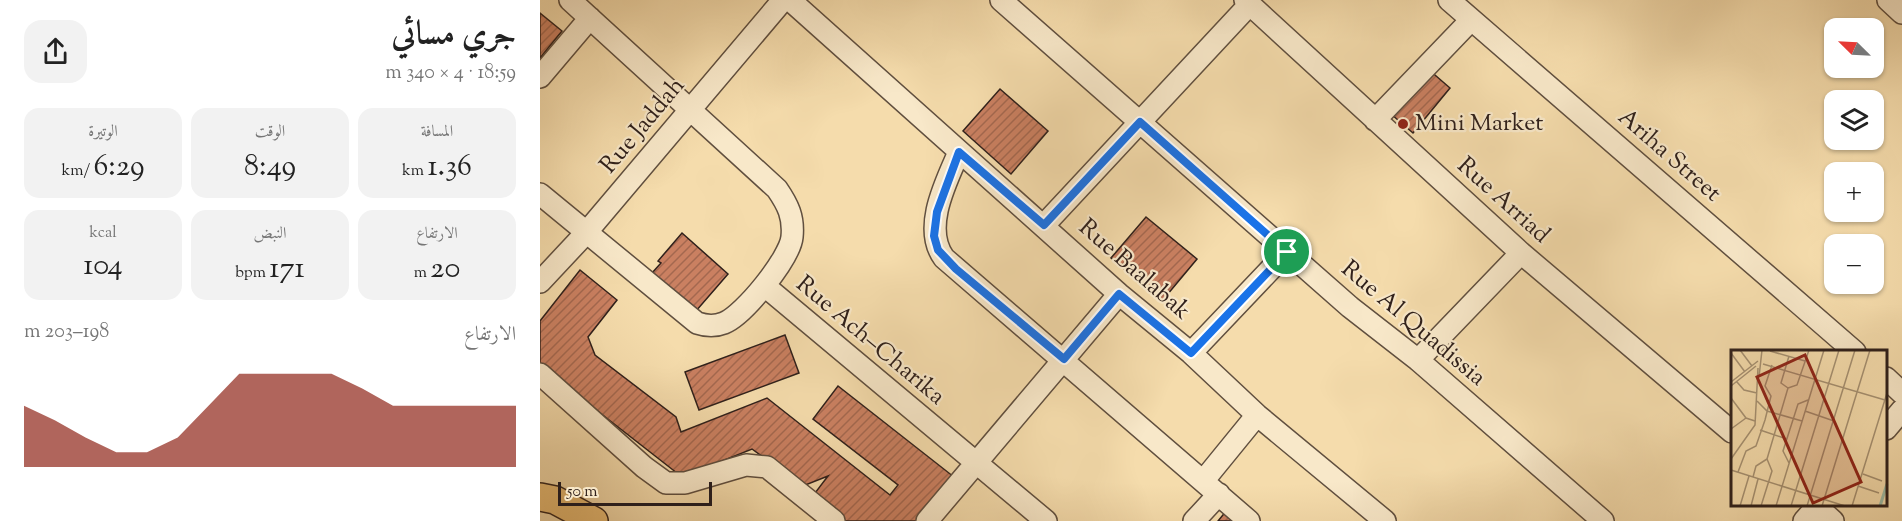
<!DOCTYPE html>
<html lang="ar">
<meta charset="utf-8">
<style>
:root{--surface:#fff;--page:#f2f2f2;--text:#222;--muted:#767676;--accent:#8f2418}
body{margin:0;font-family:"Sorts Mill Goudy",Amiri,serif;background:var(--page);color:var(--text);direction:rtl;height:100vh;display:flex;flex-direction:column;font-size:22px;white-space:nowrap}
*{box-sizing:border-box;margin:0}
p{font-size:20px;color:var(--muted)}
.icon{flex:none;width:33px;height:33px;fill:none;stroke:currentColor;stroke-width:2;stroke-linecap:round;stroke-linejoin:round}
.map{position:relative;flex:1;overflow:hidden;direction:ltr}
.sheet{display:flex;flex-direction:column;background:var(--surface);width:540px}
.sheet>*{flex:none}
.needle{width:39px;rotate:294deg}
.buttons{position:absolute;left:1284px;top:18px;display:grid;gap:12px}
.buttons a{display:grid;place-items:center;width:60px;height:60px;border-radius:12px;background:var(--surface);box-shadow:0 2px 4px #0004;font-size:30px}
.scale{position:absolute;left:18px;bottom:15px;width:154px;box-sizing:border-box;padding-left:6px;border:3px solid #2f201b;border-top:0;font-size:16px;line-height:21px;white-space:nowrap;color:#2f201b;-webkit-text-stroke:4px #f8e8c9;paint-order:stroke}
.pin{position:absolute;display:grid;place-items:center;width:51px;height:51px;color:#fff;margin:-26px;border:3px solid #fff;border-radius:50%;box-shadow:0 2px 6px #0007}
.round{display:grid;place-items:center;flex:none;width:63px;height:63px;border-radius:18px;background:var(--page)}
.headline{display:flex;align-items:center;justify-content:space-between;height:102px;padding:0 24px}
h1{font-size:33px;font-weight:600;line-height:45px}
.stats{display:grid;grid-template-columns:repeat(3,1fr);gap:9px;height:102px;padding:6px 24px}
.stats div{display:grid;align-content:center;border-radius:15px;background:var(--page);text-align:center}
.stats b{font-size:30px;font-weight:600}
.stats small{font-size:16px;font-weight:400}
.stats p{font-size:16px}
.chart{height:168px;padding:12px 24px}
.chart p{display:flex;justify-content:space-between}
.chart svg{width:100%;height:108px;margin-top:6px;fill:var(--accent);opacity:.7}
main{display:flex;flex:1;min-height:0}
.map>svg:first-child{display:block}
.building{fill:url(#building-hatch);stroke:#2f201b;stroke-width:1.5}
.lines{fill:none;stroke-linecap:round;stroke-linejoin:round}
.minor-casing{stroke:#604f3f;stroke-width:24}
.major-casing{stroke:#2f201b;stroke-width:30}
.minor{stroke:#f8e8c9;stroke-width:21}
.major{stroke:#eabe76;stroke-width:27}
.route-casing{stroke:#fff;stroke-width:12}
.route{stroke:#1a73e8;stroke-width:8}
.poi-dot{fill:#8f2418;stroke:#f8e8c9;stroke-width:2}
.labels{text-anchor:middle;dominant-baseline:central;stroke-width:4.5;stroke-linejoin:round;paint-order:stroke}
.poi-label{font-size:24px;fill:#2f201b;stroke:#f8e8c9;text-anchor:start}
.street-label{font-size:24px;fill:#2f201b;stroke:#f8e8c9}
.inset-river{fill:none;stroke:#9dbca6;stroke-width:3}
.inset-road{fill:none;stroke:#a69172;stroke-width:1.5}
.view{fill:#8f2418;fill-opacity:0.15;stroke:#8f2418;stroke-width:3}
.inset-edge{fill:none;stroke:#2f201b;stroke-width:3}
</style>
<main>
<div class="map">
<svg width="1362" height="521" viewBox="0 0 1362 521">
<defs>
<pattern id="building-hatch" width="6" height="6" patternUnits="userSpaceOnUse" patternTransform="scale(1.5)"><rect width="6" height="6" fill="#ca8061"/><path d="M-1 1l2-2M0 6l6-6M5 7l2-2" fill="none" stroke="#a4684f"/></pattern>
</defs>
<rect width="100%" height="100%" fill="#f5dcac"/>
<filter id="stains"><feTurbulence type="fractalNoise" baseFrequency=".00333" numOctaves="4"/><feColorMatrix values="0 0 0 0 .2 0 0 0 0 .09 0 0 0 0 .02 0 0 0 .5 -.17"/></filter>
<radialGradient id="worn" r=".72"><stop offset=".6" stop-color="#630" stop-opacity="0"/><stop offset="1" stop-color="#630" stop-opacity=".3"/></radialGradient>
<path class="building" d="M0,13L22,31L0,58Z
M888,69L910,88L873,133L851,114Z
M460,89L508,131L471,174L423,131Z
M606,217L657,259L622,301L571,258Z
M142,233L188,274L156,311L112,273L121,263L118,261Z
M40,270L77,300L48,337L55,355L136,417L141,432L227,398L350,495L358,485L273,419L298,386L414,477L379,521H303L272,497L288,476L263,486L212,449L142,477L0,366V321Z
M245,335L259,373L159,410L145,372Z
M687,510L700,521H678Z"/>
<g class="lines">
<defs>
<path id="minor" d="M250,0L579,294L651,353L717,415L845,521
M461,0L810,307L878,360L1063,521
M705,0L981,253L1192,432
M909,0L1315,352
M1348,0L1362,13
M0,77L50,18
M835,120L931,20
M419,152C406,182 382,228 404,258L709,521
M0,194L157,323C166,326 174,327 184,323C204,315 250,258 252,237C254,217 248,205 237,189L30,0
M504,225L710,4
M0,282L45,234L243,0
M226,287L506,521
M651,353L747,252
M878,360L981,253
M0,374L104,467L126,483H145L206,465L227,467L294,521
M1346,378L1362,393
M1346,429L1362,410
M664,480L717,415
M1274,504L1293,521
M387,521L579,294
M654,521L679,494
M1264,521L1279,504"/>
<path id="major" d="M0,497L15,500L54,521"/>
</defs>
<use href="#minor" class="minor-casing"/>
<use href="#major" class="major-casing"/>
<use href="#minor" class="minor"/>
<use href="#major" class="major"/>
</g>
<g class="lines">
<defs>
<path id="route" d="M600,122L747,252L651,353L579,294L524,359L416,269L398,250L394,236L397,212L419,152L504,225Z"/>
</defs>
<use href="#route" class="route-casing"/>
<use href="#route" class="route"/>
</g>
<circle class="poi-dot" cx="863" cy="124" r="6"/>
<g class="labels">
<g class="poi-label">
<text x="875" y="124">Mini Market</text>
</g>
<g class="street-label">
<text transform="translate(103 126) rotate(-50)">Rue Jaddah</text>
<text transform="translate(1129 156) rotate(41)">Ariha Street</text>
<text transform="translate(963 201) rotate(42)">Rue Arriad</text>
<text transform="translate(594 270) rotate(41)">Rue Baalabak</text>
<text transform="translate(873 324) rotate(40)">Rue Al Quadissia</text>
<text transform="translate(330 341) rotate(40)">Rue Ach–Charika</text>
</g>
</g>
<g transform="translate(1191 350)">
<rect width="156" height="156" fill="#f5dcac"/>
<path class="inset-river" d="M149,156L156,134"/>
<path class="inset-road" d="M9,0L21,16M39,1L74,11M0,3L14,22M32,14L154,50M28,27L31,0M0,32L27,11M6,32L13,40L26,43M0,36L25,16M57,38L66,35L78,0M57,38L50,33L58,6M0,48L15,68L24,71M26,51L36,61L71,71M74,61L103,71M0,79L15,68M29,80L56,89M0,109L24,75L27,18M58,113L52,101L67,54L77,50M0,120L114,156M7,122L15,101L25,96L34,70L40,46L34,36L41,15M132,124L151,131M22,127L25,116L36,109M127,136L148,143M9,156L18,126M20,156L27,129M30,156L41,121L36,109L57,38M45,156L93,0M60,156L108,0M76,156L124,0M91,156L139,0M121,156L156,43"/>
<path class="view" d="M74,5L130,132L82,153L26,27Z"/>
<rect width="156" height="156" class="inset-edge"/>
</g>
<rect width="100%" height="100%" filter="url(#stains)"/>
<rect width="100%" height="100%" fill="url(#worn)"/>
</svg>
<div class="buttons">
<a><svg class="needle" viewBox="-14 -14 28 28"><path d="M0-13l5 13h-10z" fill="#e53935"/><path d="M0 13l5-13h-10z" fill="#767676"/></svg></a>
<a><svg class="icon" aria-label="layers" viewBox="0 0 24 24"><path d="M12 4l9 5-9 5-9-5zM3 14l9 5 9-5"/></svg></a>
<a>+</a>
<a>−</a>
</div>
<div class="scale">50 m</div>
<div class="pin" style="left:747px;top:252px;background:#1e9e55"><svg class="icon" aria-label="arrive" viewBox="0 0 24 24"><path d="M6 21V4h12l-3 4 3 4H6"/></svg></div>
</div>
<section class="sheet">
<div class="headline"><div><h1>جري مسائي</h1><p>18:59 · 4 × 340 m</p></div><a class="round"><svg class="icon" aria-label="share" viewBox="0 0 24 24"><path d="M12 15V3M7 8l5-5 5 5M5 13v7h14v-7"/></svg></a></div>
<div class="stats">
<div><p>المسافة</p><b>1.36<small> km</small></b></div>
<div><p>الوقت</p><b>8:49</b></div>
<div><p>الوتيرة</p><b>6:29<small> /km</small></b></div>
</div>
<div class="stats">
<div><p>الارتفاع</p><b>20<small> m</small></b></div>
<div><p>النبض</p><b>171<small> bpm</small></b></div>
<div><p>kcal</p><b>104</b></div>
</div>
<div class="chart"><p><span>الارتفاع</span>198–203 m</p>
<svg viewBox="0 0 160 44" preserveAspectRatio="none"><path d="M0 44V19L10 25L20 32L30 38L40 38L50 32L60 19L70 6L80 6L90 6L100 6L110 12L120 19L130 19L140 19L150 19L160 19V44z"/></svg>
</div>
</section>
</main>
